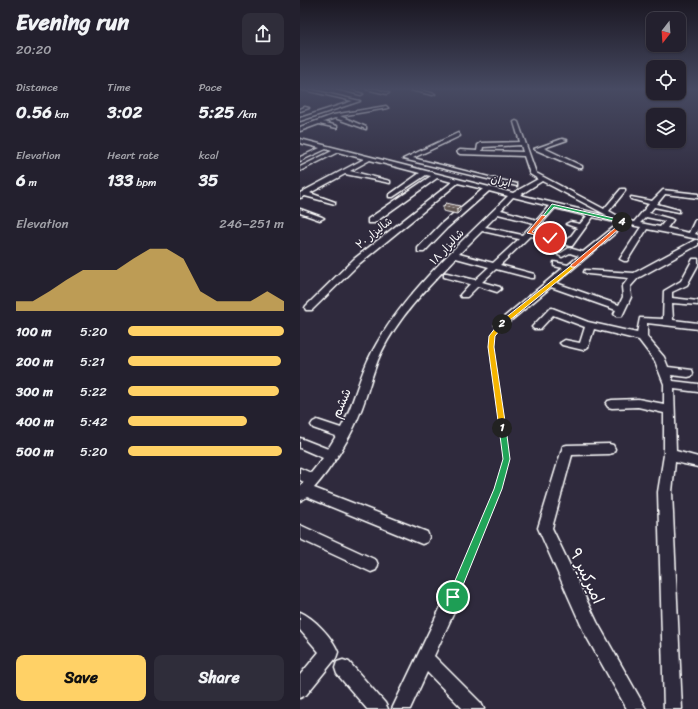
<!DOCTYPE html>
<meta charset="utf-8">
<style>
:root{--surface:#23202e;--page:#2f2d3a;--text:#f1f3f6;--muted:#a3a3aa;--line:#403e4a;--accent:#ffd166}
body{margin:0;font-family:Sriracha,"Playpen Sans Arabic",sans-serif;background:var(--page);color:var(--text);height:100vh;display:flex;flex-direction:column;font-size:15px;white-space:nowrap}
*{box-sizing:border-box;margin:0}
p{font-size:13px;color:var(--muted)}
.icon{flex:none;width:22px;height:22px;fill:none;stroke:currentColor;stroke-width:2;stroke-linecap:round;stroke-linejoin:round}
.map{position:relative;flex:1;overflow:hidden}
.details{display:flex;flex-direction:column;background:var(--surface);width:300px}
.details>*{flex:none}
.needle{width:26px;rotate:197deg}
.controls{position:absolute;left:346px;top:12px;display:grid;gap:8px}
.controls a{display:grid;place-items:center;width:40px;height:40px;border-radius:8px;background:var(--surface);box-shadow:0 1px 3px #0004,0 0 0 1px var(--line);font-size:20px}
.pin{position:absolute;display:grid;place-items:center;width:34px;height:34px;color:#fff;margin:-17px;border:2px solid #fff;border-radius:50%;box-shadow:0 1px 4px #0007}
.km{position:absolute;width:20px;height:20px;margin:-10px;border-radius:50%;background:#222;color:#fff;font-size:11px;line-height:20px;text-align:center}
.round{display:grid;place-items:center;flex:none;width:42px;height:42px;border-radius:8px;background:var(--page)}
.overview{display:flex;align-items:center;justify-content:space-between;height:68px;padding:0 16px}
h1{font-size:22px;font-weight:700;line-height:30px}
.figures{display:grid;grid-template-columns:repeat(3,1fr);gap:6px;height:68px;padding:4px 16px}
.figures div{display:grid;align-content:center}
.figures b{font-size:17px;font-weight:700}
.figures small{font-size:11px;font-weight:400}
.figures p{font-size:11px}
.chart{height:112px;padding:8px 16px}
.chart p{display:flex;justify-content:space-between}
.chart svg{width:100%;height:72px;margin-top:4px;fill:var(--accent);opacity:.7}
.primary-button{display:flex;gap:8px;margin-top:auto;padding:8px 16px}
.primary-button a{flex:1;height:46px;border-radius:8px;background:var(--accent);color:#111;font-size:16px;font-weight:700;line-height:46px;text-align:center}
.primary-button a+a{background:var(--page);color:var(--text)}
ul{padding:0 16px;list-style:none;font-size:13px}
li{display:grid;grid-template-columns:64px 48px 1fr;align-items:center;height:30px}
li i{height:10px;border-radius:5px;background:var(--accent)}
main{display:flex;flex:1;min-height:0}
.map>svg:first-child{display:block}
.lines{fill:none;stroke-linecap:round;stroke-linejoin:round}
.minor-casing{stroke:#fff;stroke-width:3}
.path-far2{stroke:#fff;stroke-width:1.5;stroke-dasharray:4 3;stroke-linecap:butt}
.path-far1{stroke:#fff;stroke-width:2;stroke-dasharray:5 3.5;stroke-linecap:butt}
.path{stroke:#fff;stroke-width:2.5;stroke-dasharray:6 4.5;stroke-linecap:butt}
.minor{fill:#2f2a3d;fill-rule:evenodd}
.wall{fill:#605451;stroke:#fff}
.shaded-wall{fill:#4e4542;stroke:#fff}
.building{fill:#70625e;stroke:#fff}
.split-1{fill:#22a559;stroke:#fff}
.split-2{fill:#f5b400;stroke:#fff}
.split-3{fill:#f5b400;stroke:#fff}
.split-4{fill:#f0652b;stroke:#fff}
.split-5{fill:#22a559;stroke:#fff}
.split-6{fill:#f0652b;stroke:#fff}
.labels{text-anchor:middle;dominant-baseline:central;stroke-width:3;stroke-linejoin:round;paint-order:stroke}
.far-street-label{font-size:11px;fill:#fff;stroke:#2f2a3d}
.street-label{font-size:13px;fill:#fff;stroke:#2f2a3d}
.near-street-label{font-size:16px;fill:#fff;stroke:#2f2a3d}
</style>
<main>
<section class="details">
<div class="overview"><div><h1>Evening run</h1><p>20:20</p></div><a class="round"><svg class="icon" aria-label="share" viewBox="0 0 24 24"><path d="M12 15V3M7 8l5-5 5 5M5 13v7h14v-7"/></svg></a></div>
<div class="figures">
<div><p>Distance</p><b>0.56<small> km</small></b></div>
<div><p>Time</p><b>3:02</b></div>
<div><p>Pace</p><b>5:25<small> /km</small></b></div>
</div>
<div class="figures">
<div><p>Elevation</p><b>6<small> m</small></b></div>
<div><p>Heart rate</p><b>133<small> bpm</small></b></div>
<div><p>kcal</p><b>35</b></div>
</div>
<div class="chart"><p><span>Elevation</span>246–251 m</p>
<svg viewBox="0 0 160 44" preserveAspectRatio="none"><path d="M0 44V38L10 38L20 32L30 25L40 19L50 19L60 19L70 12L80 6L90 6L100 12L110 32L120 38L130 38L140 38L150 32L160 38V44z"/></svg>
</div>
<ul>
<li><b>100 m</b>5:20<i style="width:100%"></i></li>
<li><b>200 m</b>5:21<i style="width:98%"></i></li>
<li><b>300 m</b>5:22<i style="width:97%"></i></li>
<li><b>400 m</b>5:42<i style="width:76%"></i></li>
<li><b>500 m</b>5:20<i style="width:99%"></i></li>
</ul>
<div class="primary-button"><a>Save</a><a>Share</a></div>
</section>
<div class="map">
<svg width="398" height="709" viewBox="0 0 398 709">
<rect width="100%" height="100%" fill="#2f2a3d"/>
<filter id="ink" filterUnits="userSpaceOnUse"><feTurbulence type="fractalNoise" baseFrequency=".025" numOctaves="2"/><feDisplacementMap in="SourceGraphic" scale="8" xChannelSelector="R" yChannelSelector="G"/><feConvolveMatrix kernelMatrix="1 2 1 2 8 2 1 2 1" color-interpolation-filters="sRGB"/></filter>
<g filter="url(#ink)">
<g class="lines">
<defs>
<path id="minor" d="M0,89H8L60,101L0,121V118L53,101Z
M37,89H46L63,94L61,95Z
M66,89H76L89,93L87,94Z
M106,89H116L135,94L133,95Z
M86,106L88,108L40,116L66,127V129L35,118L23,122L37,126V128L19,124L0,131V127L33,115Z
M5,107L9,108L0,111V109Z
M216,121L218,122L236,173L304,209L321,189H325V191L309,211L325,220L334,222L349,204L331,199V197L352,201L363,190L398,194V198L365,194L357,204L379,210V212L354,207L349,213L371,219L373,220L367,228L389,233L395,220H398V229L395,234L398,235V239L347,229L327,261H324L320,259L341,227L326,224L256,283L319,305L323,297L322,287L329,278L288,274L284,272L285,270L334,273L395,240H398V245L338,278L330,287L331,297L322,316H316L314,314L316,310L251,287L203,327H197L195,325L197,323L263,268L254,266V262L268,265L279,256L270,253L262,257L258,255L269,248L283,252L319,223L293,217L272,246H269L265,244L277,228L266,224L270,222L280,224L287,216L255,208L234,232L253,236V240L230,236L200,265L234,274V278H231L196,269L182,282L200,287L201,289L197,292L178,286L167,297H161L160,295L170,284L144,277V273H147L175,280L189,267L156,258C128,287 99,316 81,353C72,372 68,394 60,413C51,437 31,469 14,488L127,532L129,537L127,542L122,544L7,497L0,501V486L4,482L0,480V468L11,473L23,458L0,448V438L28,449L36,436L13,428L11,425L13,422L17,420L41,428C54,404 59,376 72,352C103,293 161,243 208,196L189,191L147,228L124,252H118V248L141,224L183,189L158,183L60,263L12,310H6L5,308L6,306L54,259L152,182L137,178L74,223H68V219L131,176L126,175L93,197H89V195L120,173L70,160L50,171L90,181V183L45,174L10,193L35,202V204L5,196L0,198V193L64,159L38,152L0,171V167L32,151L26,149L0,161V157L20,148L0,143V139L213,193L238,179L230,174L224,156L160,154L157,152L160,150L177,151L178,145L181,143L220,142L214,122ZM221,145L223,152L182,151L183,147ZM242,181L303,213L308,216L220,195ZM213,197L249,206L237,220L201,210ZM198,214L234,223L222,235L185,227ZM346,217L365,221L360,227L340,223ZM182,231L219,239L193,263L159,254Z
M158,133L160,136L113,158L217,184V186L103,159Z
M262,139L267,140L244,148L282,166V168H278L234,149Z
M0,209L22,217L24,218L20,220L0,213Z
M393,259H398V265L387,285L372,292V298L398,301V305L372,303L373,320L398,323V329L347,323V337L364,357L368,367L392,370L393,373L392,376L388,377L371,375L373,381L398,384V392L374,389L376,451L398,457V467L375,462L372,492L382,709H364L358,492L364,455V413L338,407L312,408L308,407L306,404L308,401L312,400L338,399L364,404V384L355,361L339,340L294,329L288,347L283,350L262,345L260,343L265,340L280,343L285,327L253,315L240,329H234L232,327L249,309L252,308L288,322L337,333L340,318L363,319L364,291L381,281Z
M309,444L313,445L315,449L313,453L309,454L272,455L252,528L297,622L346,709H327L285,634L238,528L263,446L267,445Z
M0,525L76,560L78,565L76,570L71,572L0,539Z
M153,589L158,592L161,597L134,656L181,703L184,709H163L127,672L110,709H92L148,592Z
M0,612C14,618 33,638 38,652L36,658L6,695L0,698V675L19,652L0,630Z
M43,660L49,662L85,703L88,709H67L37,674L35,668L37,662Z"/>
</defs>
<use href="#minor" class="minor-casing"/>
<path class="path-far2" d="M195,332C186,344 196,384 198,399"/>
<path class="path-far1" d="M178,536L198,489L207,459L198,398"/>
<path class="path" d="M157,587L179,535"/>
<use href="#minor" class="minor"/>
</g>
<path class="wall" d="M146,203L160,211L157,214L143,211V206Z"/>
<path class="shaded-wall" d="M160,206V211L157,214V209Z"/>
<path class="building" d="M146,203L160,206L157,209L143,206Z"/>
</g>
<linearGradient id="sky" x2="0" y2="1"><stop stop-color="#1a1722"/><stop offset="0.47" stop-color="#474a62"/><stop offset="1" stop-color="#474a62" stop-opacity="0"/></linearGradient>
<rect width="398" height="189" fill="url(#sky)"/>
<path class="split-1" d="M202,425L206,428L210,459L202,489L157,600L153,602L149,600L148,597L194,489L203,459L199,428Z"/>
<path class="split-2" d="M200,322L205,324L195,336L194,347L206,428L202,432L199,428L188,347L189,336Z"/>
<path class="split-3" d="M273,264L275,267L204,325H200V322Z"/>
<path class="split-4" d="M320,221L327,222L275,267H271V265L321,223Z"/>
<path class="split-5" d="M252,204L322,220L324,222L322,223L254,207L245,217H242Z"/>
<path class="split-6" d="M242,215L246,216L232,232L252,237V239L227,233Z"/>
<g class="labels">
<g class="far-street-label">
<text transform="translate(201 181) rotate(15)">ایران</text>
<text transform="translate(74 233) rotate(-39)">شالیزار ۲۰</text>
<text transform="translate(147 247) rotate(-47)">شالیزار ۱۸</text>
</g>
<g class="street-label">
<text transform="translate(41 403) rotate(-67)">ششم</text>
</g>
<g class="near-street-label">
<text transform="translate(287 576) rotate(65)">امیرکبیر ۹</text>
</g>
</g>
</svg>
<div class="controls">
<a><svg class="needle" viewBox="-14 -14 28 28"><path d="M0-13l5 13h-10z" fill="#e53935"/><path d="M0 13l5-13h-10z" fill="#a3a3aa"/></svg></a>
<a><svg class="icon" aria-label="locate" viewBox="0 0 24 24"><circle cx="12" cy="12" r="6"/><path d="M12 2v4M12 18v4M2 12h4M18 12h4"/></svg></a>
<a><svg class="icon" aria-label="layers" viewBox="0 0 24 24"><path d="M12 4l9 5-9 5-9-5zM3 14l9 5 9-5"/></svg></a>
</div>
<div class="pin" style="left:153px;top:597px;background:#1e9e55"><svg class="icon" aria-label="arrive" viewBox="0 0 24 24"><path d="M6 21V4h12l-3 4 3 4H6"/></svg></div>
<div class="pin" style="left:250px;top:238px;background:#d93025"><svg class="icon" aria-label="check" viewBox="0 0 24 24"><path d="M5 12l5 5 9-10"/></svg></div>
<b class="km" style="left:202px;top:428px">1</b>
<b class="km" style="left:202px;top:324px">2</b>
<b class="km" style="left:322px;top:222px">4</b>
</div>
</main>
